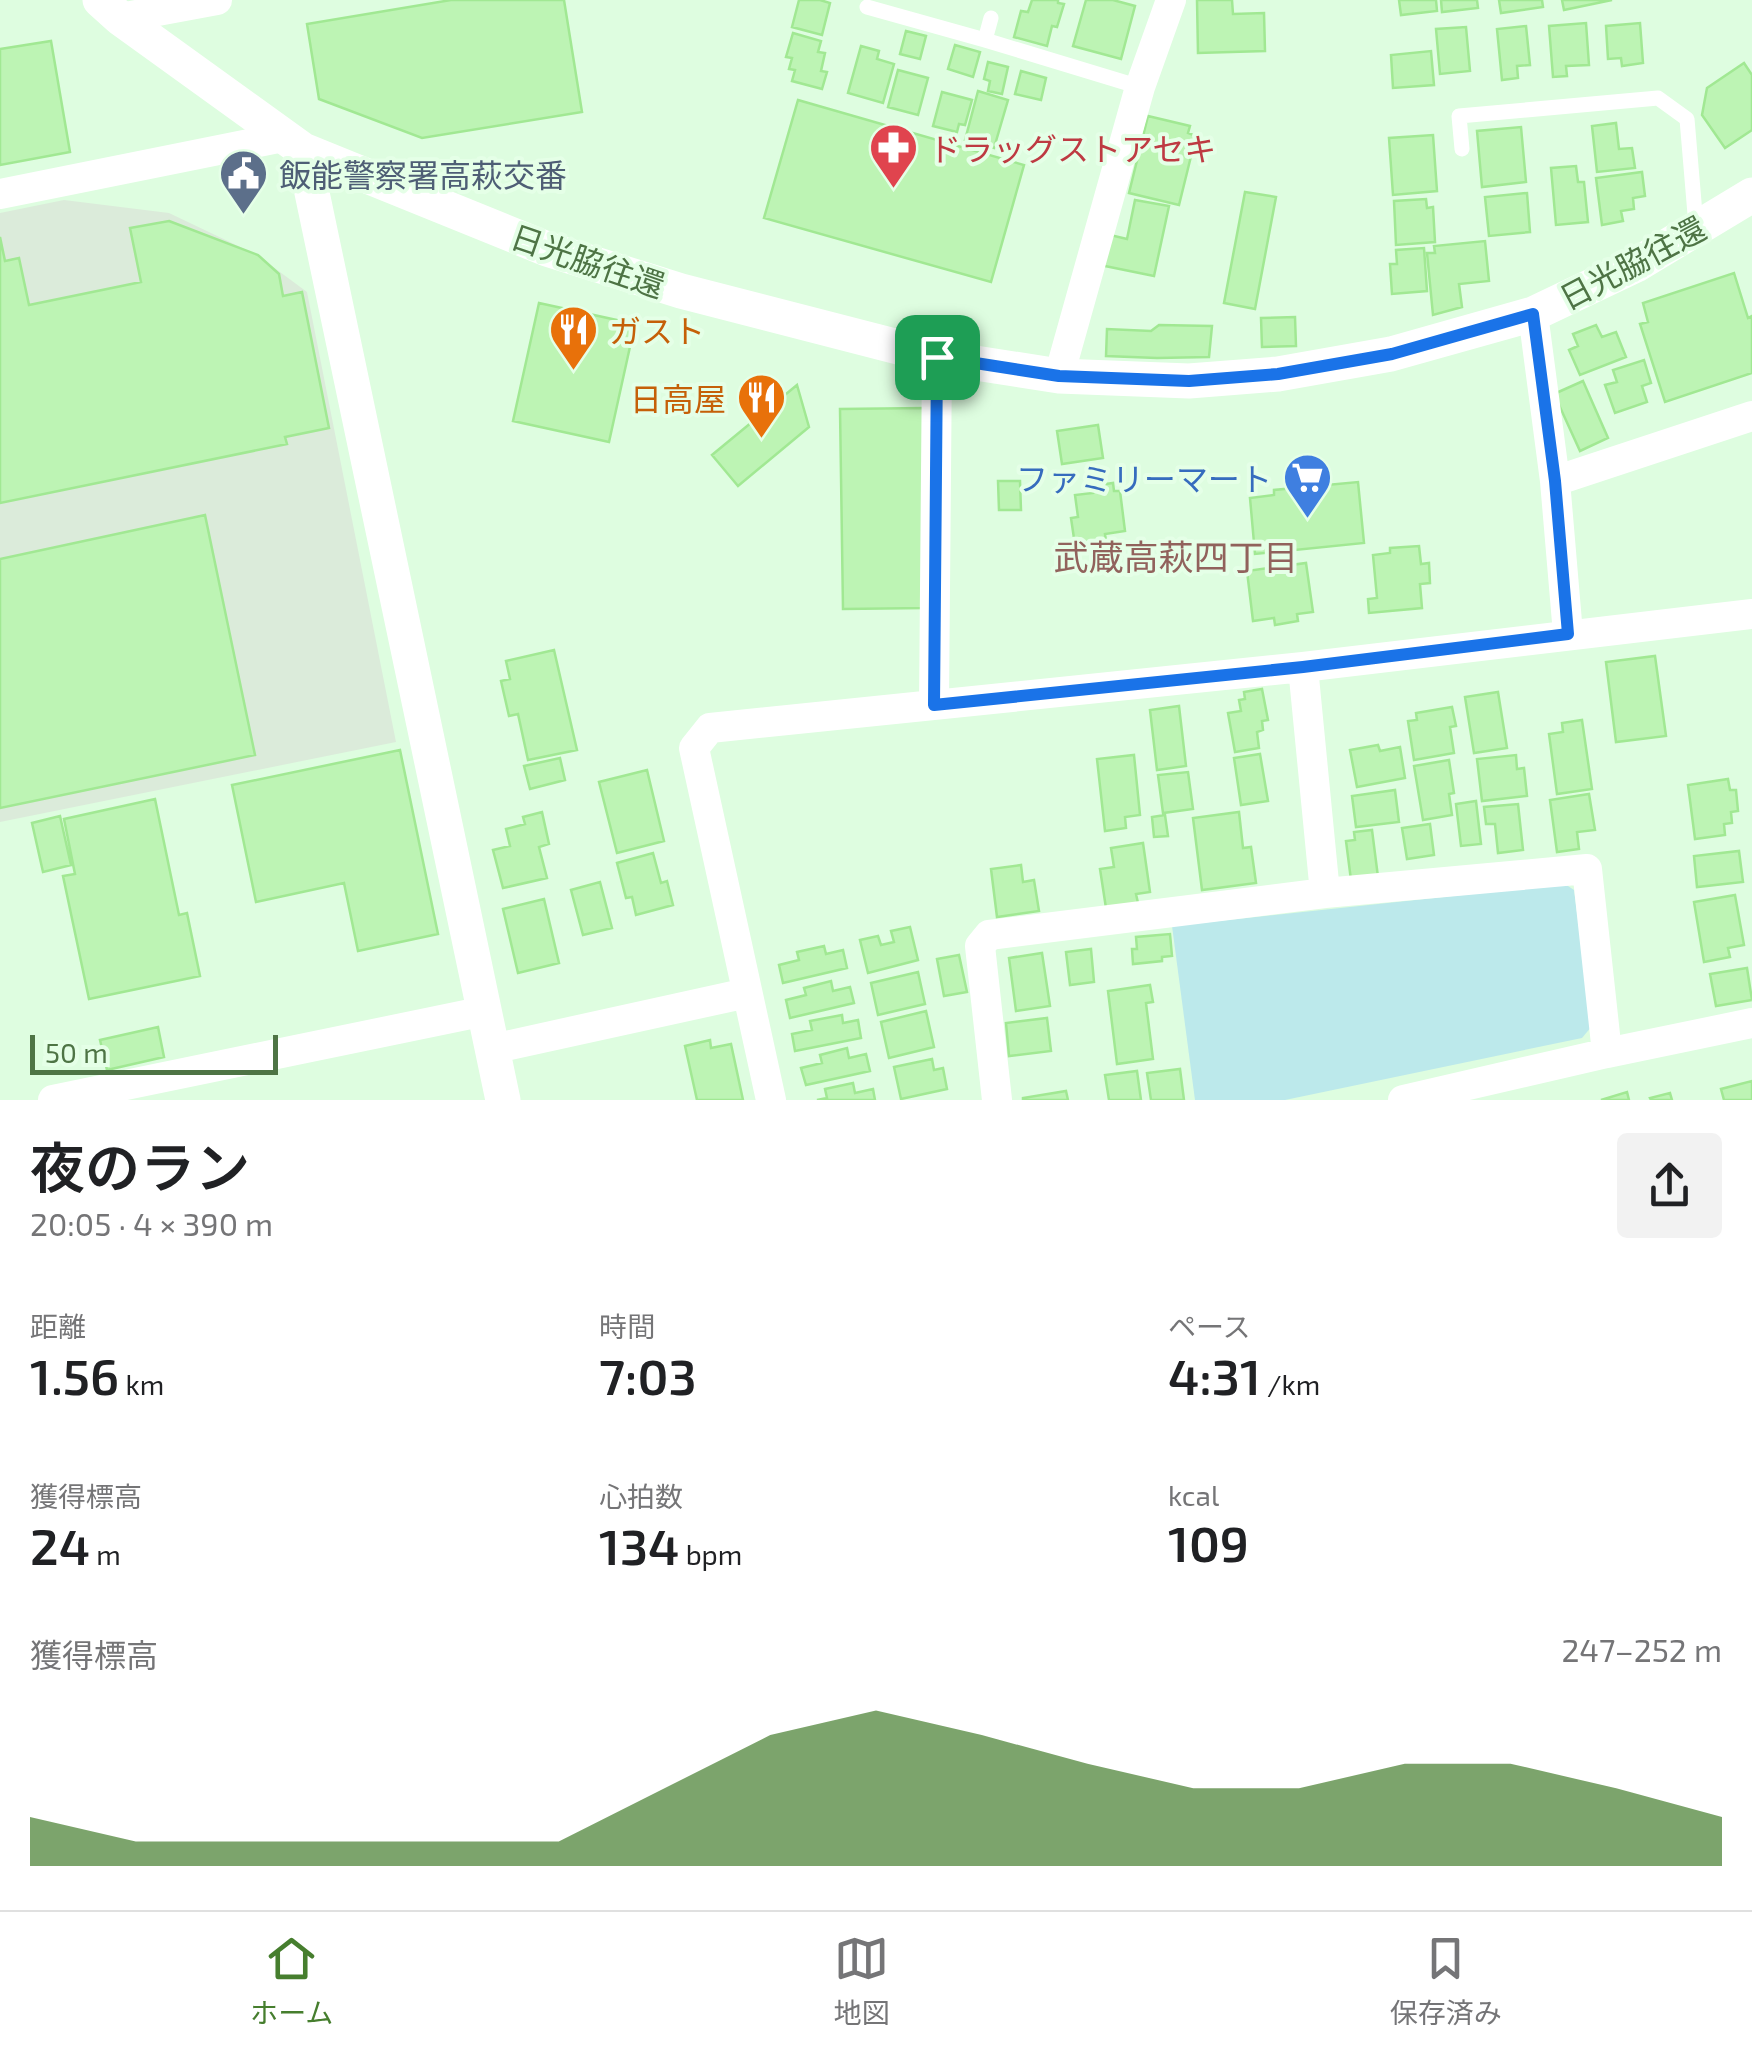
<!DOCTYPE html>
<html lang="ja">
<meta charset="utf-8">
<style>
:root{--surface:#fff;--page:#f2f2f2;--text:#202124;--muted:#757577;--line:#e0e0e0;--accent:#467e2e}
body{margin:0;font-family:"Exo 2","Noto Sans JP",sans-serif;background:var(--page);color:var(--text);height:100vh;display:flex;flex-direction:column;font-size:38px;white-space:nowrap}
*{box-sizing:border-box;margin:0}
p{font-size:32px;color:var(--muted)}
.icon{flex:none;width:55px;height:55px;fill:none;stroke:currentColor;stroke-width:2;stroke-linecap:round;stroke-linejoin:round}
.map{position:relative;height:1100px;overflow:hidden}
.panel{display:flex;flex-direction:column;background:var(--surface);flex:1}
.panel>*{flex:none}
.scale{position:absolute;left:30px;bottom:25px;width:248px;box-sizing:border-box;padding-left:10px;border:5px solid #4e7445;border-top:0;font-size:28px;line-height:35px;white-space:nowrap;color:#4e7445;-webkit-text-stroke:8px #e5ffe7;paint-order:stroke}
.pin{position:absolute;display:grid;place-items:center;width:85px;height:85px;color:#fff;margin:-42px;border-radius:20px;box-shadow:0 5px 15px #0006}
.round{display:grid;place-items:center;flex:none;width:105px;height:105px;border-radius:10px;background:var(--page)}
.summary{display:flex;align-items:center;justify-content:space-between;height:170px;padding:0 30px}
h1{font-size:55px;font-weight:600;line-height:75px}
.figures{display:grid;grid-template-columns:repeat(3,1fr);gap:15px;height:170px;padding:10px 30px}
.figures div{display:grid;align-content:center}
.figures b{font-size:50px;font-weight:600}
.figures small{font-size:28px;font-weight:400}
.figures p{font-size:28px}
.chart{height:280px;padding:20px 30px}
.chart p{display:flex;justify-content:space-between}
.chart svg{width:100%;height:180px;margin-top:10px;fill:var(--accent);opacity:.7}
.tabs{display:flex;justify-content:space-around;align-items:center;height:140px;border-top:2px solid var(--line);background:var(--surface);font-size:28px;color:var(--muted)}
.tabs a{display:grid;justify-items:center;gap:5px}
.tabs .selected{color:var(--accent)}
.map>svg:first-child{display:block}
.industrial{fill:#dbebda}
.green{fill:#bce9eb}
.building{fill:#bdf4b4;stroke:#a1e893;stroke-width:2.5}
.lines{fill:none;stroke-linecap:round;stroke-linejoin:round}
.service{stroke:#fff;stroke-width:15}
.minor{stroke:#fff;stroke-width:30}
.tertiary{stroke:#fff;stroke-width:35}
.route-casing{stroke:#fff;stroke-width:20}
.route{stroke:#1a73e8;stroke-width:12}
.labels{text-anchor:middle;dominant-baseline:central;stroke-width:8;stroke-linejoin:round;paint-order:stroke}
.health-label{font-size:32px;fill:#be3a42;stroke:#e5ffe7;text-anchor:start}
.service-label{font-size:32px;fill:#4e5e75;stroke:#e5ffe7;text-anchor:start}
.street-label{font-size:32px;fill:#4e7445;stroke:#e5ffe7}
.food-label{font-size:32px;fill:#c56008;stroke:#e5ffe7;text-anchor:start}
.shop-label{font-size:32px;fill:#366cbe;stroke:#e5ffe7;text-anchor:end}
.neighbourhood-label{font-size:35px;fill:#91625c;stroke:#e5ffe7}
</style>
<div class="map">
<svg width="1752" height="1100" viewBox="0 0 1752 1100">
<rect width="100%" height="100%" fill="#defde0"/>
<path class="industrial" d="M64,200L169,213L257,255L307,292L396,742L0,822V213Z"/>
<path class="green" d="M1565,884L1574,890L1592,1026L1582,1038L1285,1100H1195L1172,926Z"/>
<path class="building" d="M451,0H564L582,112L422,138L319,99L307,24Z
M799,0H820L830,3L822,35L792,27Z
M1032,0H1058V3L1064,4L1057,27L1052,26L1047,46L1014,37L1021,11L1028,12Z
M1086,0H1113L1135,6L1121,59L1073,46Z
M1197,0H1232L1233,14L1264,13L1265,51L1198,53Z
M1399,0H1436L1437,11L1401,15Z
M1441,0H1477L1478,8L1442,12Z
M1499,0H1542L1543,7L1501,13Z
M1562,0H1612L1564,10Z
M1586,23L1589,65L1566,66L1567,76L1553,77L1549,26Z
M1640,23L1643,63L1622,66L1621,58L1608,59L1606,26Z
M1526,26L1530,65L1517,66L1518,78L1502,80L1497,29Z
M1466,27L1470,71L1440,74L1436,29Z
M906,31L926,36L920,59L900,54Z
M793,33L821,41L818,52L825,53L821,71L827,72L822,89L792,81L795,70L789,69L792,58L786,57Z
M51,41L70,152L0,165V49Z
M955,45L980,52L973,77L948,69Z
M861,46L879,51L877,59L894,64L883,103L848,93Z
M1431,51L1434,85L1393,88L1391,55Z
M988,62L1008,67L1002,94L988,91L990,81L984,79Z
M1744,63L1752,75V130L1725,148L1702,115L1707,88Z
M898,70L928,78L918,115L888,107Z
M1021,71L1046,78L1041,100L1015,94Z
M978,91L1008,100L994,148L965,140Z
M942,92L972,100L965,125L959,124L957,132L933,126Z
M798,100L1024,165L991,282L764,218Z
M1148,116L1190,126L1188,133L1196,136L1179,205L1129,193Z
M1616,123L1619,149L1632,148L1635,168L1597,172L1592,126Z
M1521,127L1526,182L1482,187L1477,131Z
M1433,135L1437,191L1393,195L1389,138Z
M1576,166L1578,182H1584L1588,222L1556,225L1551,168Z
M1642,172L1645,196L1633,198L1634,209L1621,211L1623,221L1602,225L1596,178Z
M1245,192L1276,197L1255,309L1224,303Z
M1527,193L1530,232L1489,236L1485,197Z
M1426,199L1427,208L1433,207L1435,242L1396,245L1394,201Z
M1135,200L1169,206L1154,276L1100,265L1106,234L1127,239Z
M169,221L258,255L279,274L283,296L302,292L329,428L285,437L287,444L0,503V237L5,261L19,258L29,305L141,282L130,228Z
M1485,241L1489,281L1459,284L1462,307L1433,315L1427,253H1435L1434,246Z
M1424,248L1427,291L1392,294L1390,264H1397L1396,250Z
M1734,273L1748,318L1752,316V373L1665,402L1640,324L1648,322L1643,303Z
M539,303L635,324L609,442L513,421Z
M1295,317L1296,346L1262,347L1261,318Z
M1159,325L1212,326L1209,357L1157,358L1106,356L1107,329L1151,331Z
M1596,325L1602,337L1616,332L1626,357L1580,375L1569,350L1578,346L1573,334Z
M1644,360L1651,383L1642,386L1647,402L1615,413L1605,385L1617,382L1613,370Z
M1583,381L1608,438L1580,451L1554,394Z
M797,385L809,427L738,486L712,455Z
M924,408L926,608L843,609L840,409Z
M1098,425L1103,458L1062,464L1057,431Z
M998,481H1020L1021,510H999Z
M1358,482L1364,543L1255,554L1250,498L1274,495V490Z
M1113,483L1114,491H1120L1125,531L1105,534L1107,548L1076,552L1071,518L1078,517L1075,495L1093,493L1092,486Z
M205,515L255,755L0,808V559Z
M1419,546L1421,564L1429,563L1430,583L1420,584L1422,608L1369,613L1368,599L1377,598L1373,555L1390,553V548Z
M1306,563L1313,612L1297,614L1298,621L1275,625L1274,618L1253,621L1247,571Z
M554,650L577,750L528,760L518,714L509,716L501,681L510,679L506,661Z
M1655,656L1666,736L1616,742L1606,662Z
M1262,689L1268,720L1262,721L1263,730L1257,732L1259,748L1235,752L1228,713L1241,711L1239,700L1245,699L1244,692Z
M1498,692L1507,748L1474,753L1465,697Z
M1179,706L1186,766L1157,770L1150,710Z
M1452,707L1456,726L1450,727L1454,753L1414,760L1408,721L1417,720L1416,713Z
M1582,720L1592,789L1557,794L1549,734L1563,732L1562,723Z
M1378,745L1380,751L1400,747L1405,778L1357,787L1350,750Z
M400,750L438,934L358,951L344,883L256,902L232,785Z
M1260,754L1268,801L1241,805L1234,758Z
M1134,755L1140,815L1125,817L1126,828L1105,831L1097,759Z
M1516,755L1517,769L1524,768L1527,796L1482,801L1477,759Z
M560,758L565,780L530,789L524,766Z
M1449,760L1454,793L1449,794L1452,815L1423,820L1414,766Z
M647,770L664,841L617,853L599,782Z
M1188,772L1193,809L1163,813L1158,775Z
M1728,779L1730,790H1736L1738,811L1731,812L1732,823L1724,824L1725,835L1695,839L1688,785Z
M1395,790L1399,822L1356,827L1352,796Z
M1589,794L1595,830L1577,832L1579,849L1557,852L1550,800Z
M155,799L179,915L187,913L200,976L89,999L63,876L75,874L64,819Z
M1476,801L1481,844L1461,846L1456,804Z
M1518,804L1523,850L1498,853L1495,824H1486L1484,807Z
M542,812L549,844L539,847L547,878L503,888L493,850L510,846L506,829L525,824L523,817Z
M1239,812L1243,848L1251,847L1256,883L1202,890L1193,818Z
M1165,815L1168,836L1154,837L1152,817Z
M60,816L71,865L43,872L32,823Z
M1430,824L1434,855L1407,859L1402,828Z
M1372,830L1378,877L1351,880L1346,841L1355,840L1354,832Z
M1143,843L1150,892L1136,894L1138,903L1106,908L1100,869L1114,867L1111,848Z
M1739,851L1743,882L1697,887L1694,856Z
M653,853L661,883L667,881L673,905L636,915L632,897L626,898L617,863Z
M1021,865L1023,882L1034,880L1039,911L997,917L991,869Z
M600,882L612,928L583,935L571,890Z
M1735,895L1744,945L1728,948L1730,957L1704,962L1694,902Z
M544,899L559,963L518,973L503,909Z
M910,927L918,960L868,973L860,940L878,936L881,945L894,942L891,931Z
M1170,934L1172,956L1162,957V961L1133,964L1132,949H1137L1136,937Z
M824,946L826,954L843,950L847,968L783,983L779,965L799,960L797,952Z
M1091,949L1094,982L1070,985L1066,952Z
M1042,953L1050,1006L1016,1011L1009,958Z
M959,955L967,992L944,996L937,959Z
M1747,968L1752,1000L1716,1006L1710,974Z
M918,972L925,1004L878,1015L871,983Z
M831,981L833,991L850,987L854,1003L790,1018L786,1000L806,995L804,988Z
M1150,985L1153,1002L1146,1003L1153,1059L1117,1064L1108,991Z
M926,1011L934,1047L889,1058L881,1022Z
M842,1015L843,1023L858,1020L861,1038L795,1051L792,1034L812,1030L810,1021Z
M1047,1018L1051,1051L1009,1056L1006,1023Z
M158,1027L164,1057L107,1070L100,1040Z
M710,1040L711,1048L731,1044L743,1100H697L685,1046Z
M847,1048L849,1058L866,1054L870,1071L806,1085L801,1068L822,1063L820,1055Z
M932,1059L934,1070L943,1068L947,1089L901,1099L894,1067Z
M1180,1069L1184,1100H1151L1147,1073Z
M1137,1071L1141,1100H1109L1105,1075Z
M1752,1081V1100H1724L1721,1089Z
M853,1083L855,1093L873,1089L875,1100H817L827,1098L825,1089Z
M1066,1091L1068,1100H1023V1098Z
M1627,1092L1629,1100H1601Z
M1670,1093L1672,1100H1651L1650,1098Z"/>
<g class="lines">
<path class="service" d="M867,7L985,40L1140,87
M985,40L991,18
M1462,149L1459,116L1658,98L1687,119L1696,226"/>
<path class="minor" d="M120,18L217,0
M0,194L283,137
M1533,314L1555,481L1568,634
M1059,376L1140,87L1171,0
M1555,481L1752,416
M1303,667L1325,893
M934,705L937,357
M492,1049L747,993
M53,1100L485,1011
M771,1100L694,748L710,728L1303,667L1752,614
M997,1100L980,946L989,935L1325,893L1587,869L1607,1053
M1403,1100L1607,1053L1752,1023"/>
<path class="tertiary" d="M100,0L120,18L303,150L547,249L681,291L937,357L1059,376L1189,381L1278,374L1391,354L1533,314L1636,265L1752,195
M303,150L503,1100"/>
</g>
<g class="lines">
<defs>
<path id="route" d="M1533,314L1555,481L1568,634L1303,667L934,705L937,357L1059,376L1189,381L1278,374L1392,354Z"/>
</defs>
<use href="#route" class="route-casing"/>
<use href="#route" class="route"/>
</g>
<defs>
<symbol id="pharmacy-pin" viewBox="-11 -11 22 30"><path d="M0 17L-7.5 6A9.5 9.5 0 1 1 7.5 6Z" fill="#e0444e" stroke="#e5ffe7"/><path d="M-2-6h4v4h4v4h-4v4h-4v-4h-4v-4h4Z" fill="#fff"/></symbol>
<symbol id="civic-pin" viewBox="-11 -11 22 30"><path d="M0 17L-7.5 6A9.5 9.5 0 1 1 7.5 6Z" fill="#5c6f8a" stroke="#e5ffe7"/><path d="M-.6-6.5H3V-4.5H.6V-3L4-1V1h2V6H-6V1h2V-1L-.6-3ZM-1.2 2.5V6h2.4V2.5Z" fill="#fff"/></symbol>
<symbol id="restaurant-pin" viewBox="-11 -11 22 30"><path d="M0 17L-7.5 6A9.5 9.5 0 1 1 7.5 6Z" fill="#e8710a" stroke="#e5ffe7"/><path d="M-5-6h1v4h1v-4h1v4h1v-4h1v5L-1.5 .5V6h-2V.5L-5-1ZM5-6V6H3V1.5H1.5Q1.5-4 5-6Z" fill="#fff"/></symbol>
<symbol id="supermarket-pin" viewBox="-11 -11 22 30"><path d="M0 17L-7.5 6A9.5 9.5 0 1 1 7.5 6Z" fill="#3f7fe0" stroke="#e5ffe7"/><path d="M-6-5.5h2.5l.6 2H6L4.5 2H-2.5L-4.4-4H-6ZM-1.5 3.2a1.3 1.3 0 1 0 .1 0ZM3 3.2a1.3 1.3 0 1 0 .1 0Z" fill="#fff"/></symbol>
</defs>
<g fill-rule="evenodd">
<use href="#pharmacy-pin" x="866" y="120" width="55" height="75"/>
<use href="#civic-pin" x="216" y="146" width="55" height="75"/>
<use href="#restaurant-pin" x="546" y="302" width="55" height="75"/>
<use href="#restaurant-pin" x="734" y="370" width="55" height="75"/>
<use href="#supermarket-pin" x="1280" y="450" width="55" height="75"/>
</g>
<g class="labels">
<g class="health-label">
<text x="929" y="148">ドラッグストアセキ</text>
</g>
<g class="service-label">
<text x="279" y="174">飯能警察署高萩交番</text>
</g>
<g class="street-label">
<text transform="translate(588 260) rotate(19)">日光脇往還</text>
<text transform="translate(1632 262) rotate(-28)">日光脇往還</text>
</g>
<g class="food-label">
<text x="609" y="330">ガスト</text>
<text x="726" y="398" text-anchor="end">日高屋</text>
</g>
<g class="shop-label">
<text x="1272" y="478">ファミリーマート</text>
</g>
<g class="neighbourhood-label">
<text x="1176" y="556">武蔵高萩四丁目</text>
</g>
</g>
</svg>
<div class="scale">50 m</div>
<div class="pin" style="left:937px;top:357px;background:#1e9e55"><svg class="icon" aria-label="arrive" viewBox="0 0 24 24"><path d="M6 21V4h12l-3 4 3 4H6"/></svg></div>
</div>
<section class="panel">
<div class="summary"><div><h1>夜のラン</h1><p>20:05 · 4 × 390 m</p></div><a class="round"><svg class="icon" aria-label="share" viewBox="0 0 24 24"><path d="M12 15V3M7 8l5-5 5 5M5 13v7h14v-7"/></svg></a></div>
<div class="figures">
<div><p>距離</p><b>1.56<small> km</small></b></div>
<div><p>時間</p><b>7:03</b></div>
<div><p>ペース</p><b>4:31<small> /km</small></b></div>
</div>
<div class="figures">
<div><p>獲得標高</p><b>24<small> m</small></b></div>
<div><p>心拍数</p><b>134<small> bpm</small></b></div>
<div><p>kcal</p><b>109</b></div>
</div>
<div class="chart"><p><span>獲得標高</span>247–252 m</p>
<svg viewBox="0 0 160 44" preserveAspectRatio="none"><path d="M0 44V32L10 38L20 38L30 38L40 38L50 38L60 25L70 12L80 6L90 12L100 19L110 25L120 25L130 19L140 19L150 25L160 32V44z"/></svg>
</div>
</section>
<nav class="tabs">
<a class="selected"><svg class="icon" aria-label="home" viewBox="0 0 24 24"><path d="M3 11l9-7 9 7M6 9v11h12V9"/></svg>ホーム</a>
<a><svg class="icon" aria-label="map" viewBox="0 0 24 24"><path d="M3 6l6-2 6 2 6-2v14l-6 2-6-2-6 2zM9 4v14M15 6v14"/></svg>地図</a>
<a><svg class="icon" aria-label="saved" viewBox="0 0 24 24"><path d="M7 4h10v16l-5-4-5 4z"/></svg>保存済み</a>
</nav>
